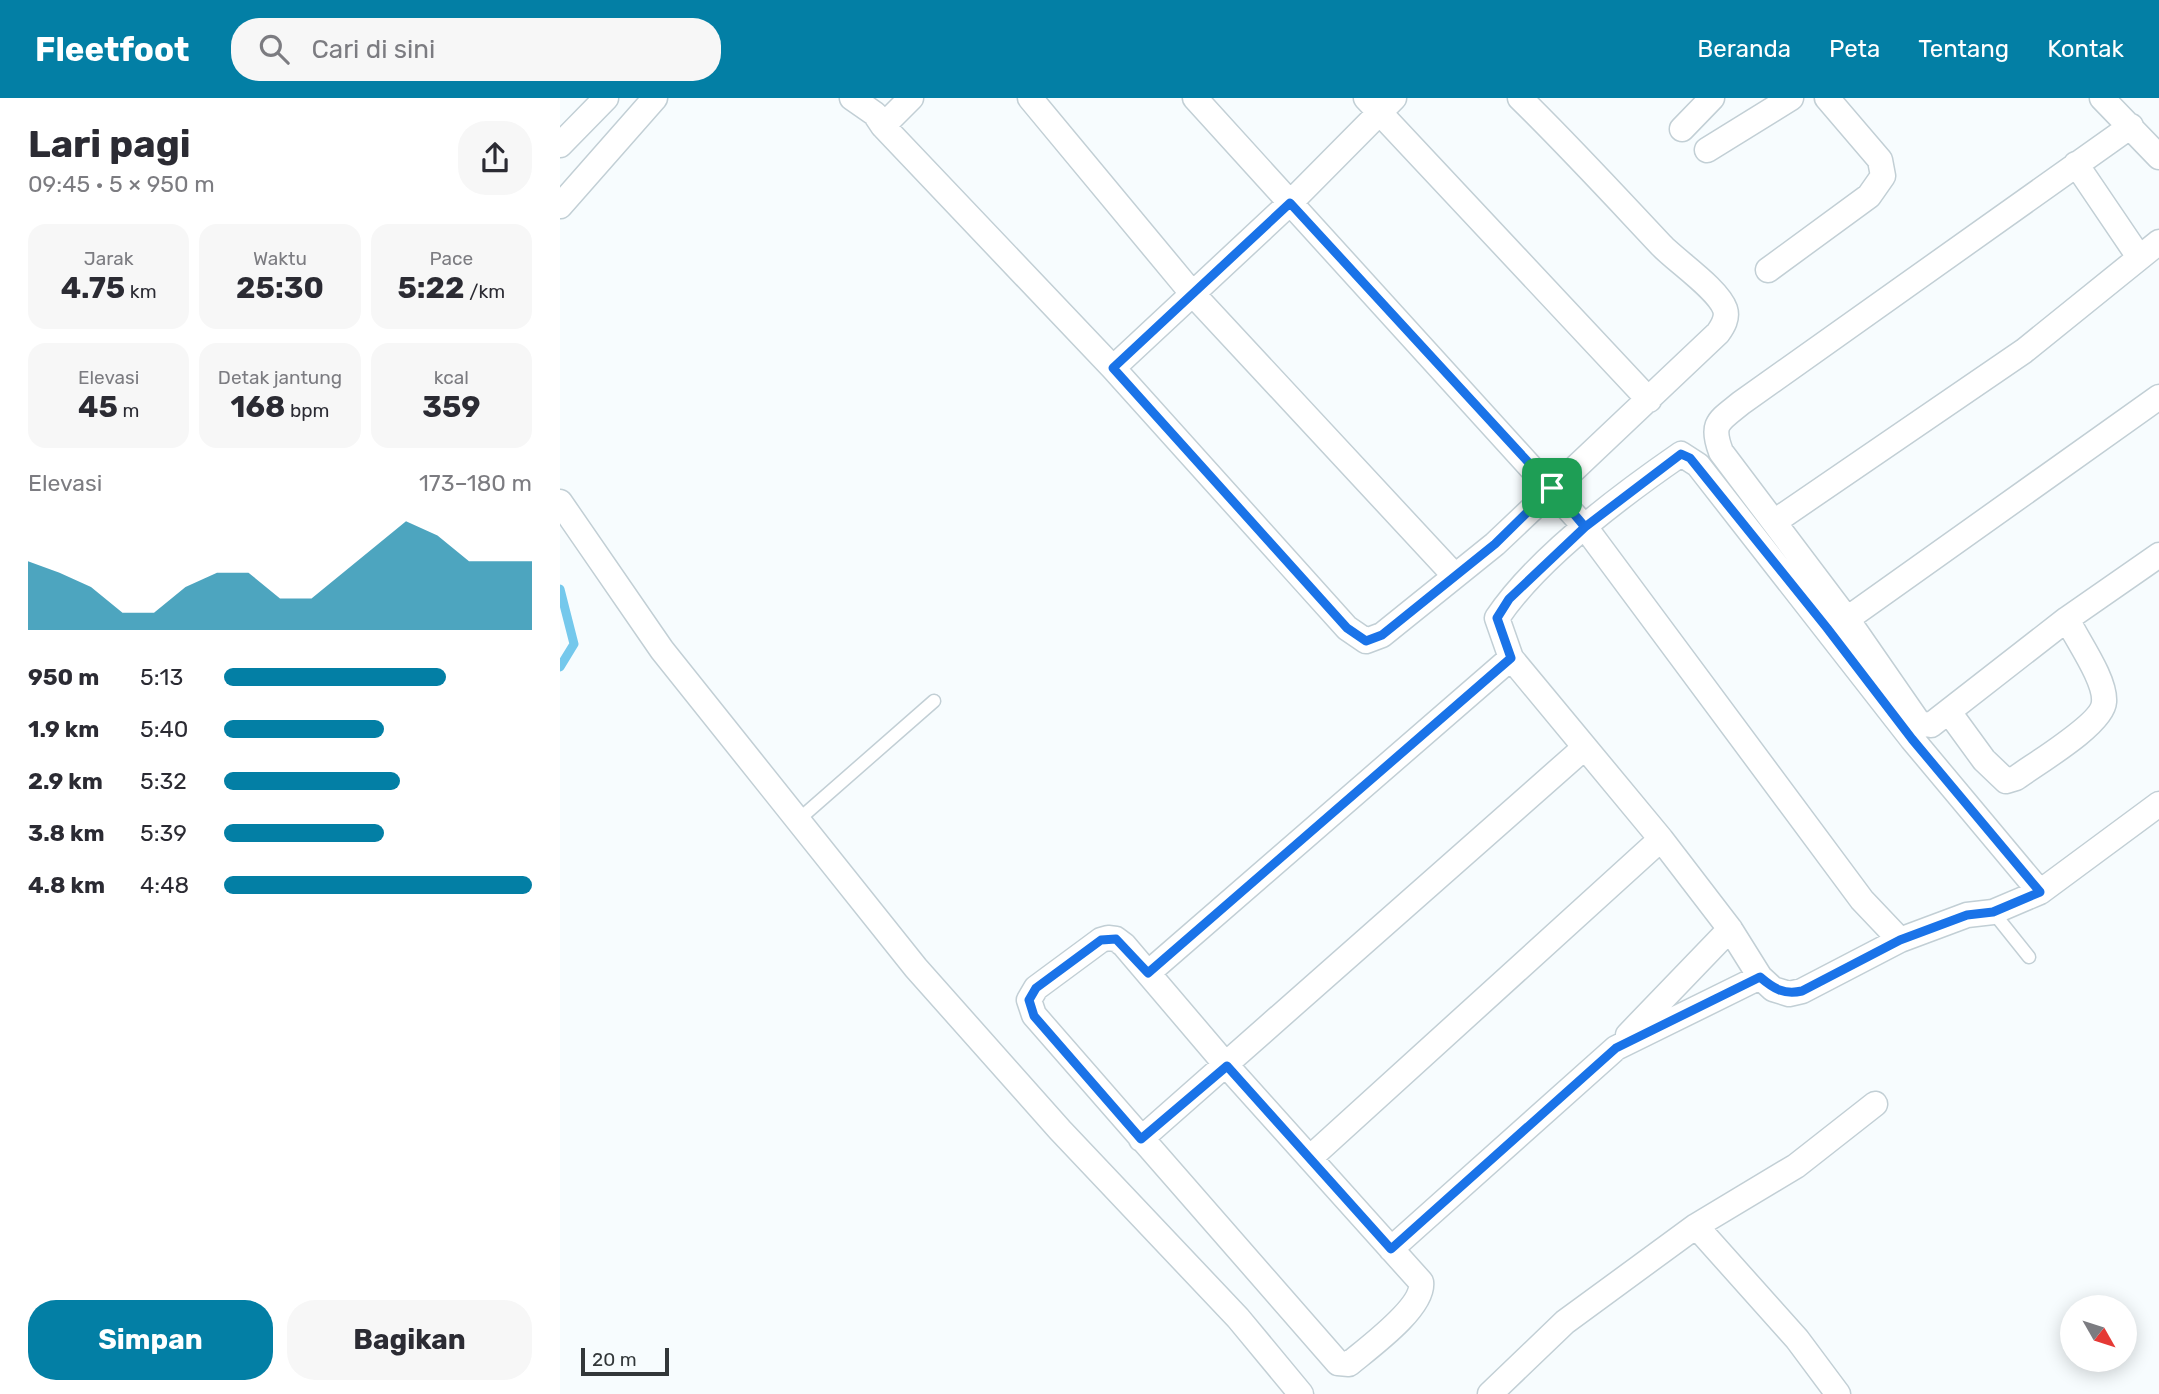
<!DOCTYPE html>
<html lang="id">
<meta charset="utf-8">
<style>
:root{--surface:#fff;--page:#f7f7f7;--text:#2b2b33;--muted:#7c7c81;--accent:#037fa5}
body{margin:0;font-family:Rubik,sans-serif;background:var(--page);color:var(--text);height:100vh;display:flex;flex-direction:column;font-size:26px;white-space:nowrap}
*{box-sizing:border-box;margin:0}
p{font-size:23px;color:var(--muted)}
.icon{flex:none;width:38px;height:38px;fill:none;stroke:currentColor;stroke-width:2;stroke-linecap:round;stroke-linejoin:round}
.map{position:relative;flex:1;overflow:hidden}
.details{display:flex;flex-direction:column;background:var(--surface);width:560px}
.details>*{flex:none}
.needle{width:46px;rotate:129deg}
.buttons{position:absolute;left:1500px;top:1197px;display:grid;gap:14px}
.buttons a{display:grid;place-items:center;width:77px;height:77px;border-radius:50%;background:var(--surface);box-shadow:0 4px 18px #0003;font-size:35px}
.scale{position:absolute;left:21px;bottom:18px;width:88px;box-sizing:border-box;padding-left:7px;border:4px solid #323739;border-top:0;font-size:19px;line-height:24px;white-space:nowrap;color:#323739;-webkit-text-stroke:5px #f7fcfe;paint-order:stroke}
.pin{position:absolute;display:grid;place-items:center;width:60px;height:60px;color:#fff;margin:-30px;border-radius:14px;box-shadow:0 4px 10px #0006}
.round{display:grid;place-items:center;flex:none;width:74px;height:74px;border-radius:28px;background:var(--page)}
.headline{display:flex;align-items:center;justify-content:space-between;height:119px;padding:0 28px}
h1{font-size:38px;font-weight:700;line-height:52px}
.figures{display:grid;grid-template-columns:repeat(3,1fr);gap:10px;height:119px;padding:7px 28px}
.figures div{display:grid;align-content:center;border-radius:18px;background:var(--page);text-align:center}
.figures b{font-size:30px;font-weight:700}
.figures small{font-size:19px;font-weight:400}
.figures p{font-size:19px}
.chart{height:196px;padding:14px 28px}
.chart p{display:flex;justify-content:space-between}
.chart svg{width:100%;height:126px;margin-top:7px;fill:var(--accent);opacity:.7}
.action{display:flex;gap:14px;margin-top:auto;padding:14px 28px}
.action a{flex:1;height:80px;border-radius:28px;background:var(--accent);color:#fff;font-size:28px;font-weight:700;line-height:80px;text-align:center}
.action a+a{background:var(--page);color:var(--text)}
ul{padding:0 28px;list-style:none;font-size:23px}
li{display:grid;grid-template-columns:112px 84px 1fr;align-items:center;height:52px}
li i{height:18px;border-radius:9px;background:var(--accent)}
header{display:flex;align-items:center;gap:42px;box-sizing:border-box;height:98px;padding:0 35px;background:var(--accent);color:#fff}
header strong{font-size:33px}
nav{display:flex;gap:38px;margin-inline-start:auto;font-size:24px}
.search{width:490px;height:63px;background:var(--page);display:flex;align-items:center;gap:18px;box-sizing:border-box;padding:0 24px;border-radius:28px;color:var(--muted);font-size:26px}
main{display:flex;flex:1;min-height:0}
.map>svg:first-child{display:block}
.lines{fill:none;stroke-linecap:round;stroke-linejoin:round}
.stream{stroke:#74c8ec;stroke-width:9}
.lane-casing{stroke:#c2cfd5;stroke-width:15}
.street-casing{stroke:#c2cfd5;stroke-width:27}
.lane{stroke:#fff;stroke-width:12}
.street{stroke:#fff;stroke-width:24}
.route-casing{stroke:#fff;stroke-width:14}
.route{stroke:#1a73e8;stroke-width:9}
</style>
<header>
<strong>Fleetfoot</strong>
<div class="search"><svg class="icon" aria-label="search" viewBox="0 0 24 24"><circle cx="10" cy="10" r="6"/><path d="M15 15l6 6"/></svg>Cari di sini</div>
<nav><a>Beranda</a><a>Peta</a><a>Tentang</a><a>Kontak</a></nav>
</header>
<main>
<section class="details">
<div class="headline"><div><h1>Lari pagi</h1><p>09:45 · 5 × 950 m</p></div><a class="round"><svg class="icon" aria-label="share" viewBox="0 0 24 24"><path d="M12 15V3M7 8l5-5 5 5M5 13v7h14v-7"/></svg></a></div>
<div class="figures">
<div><p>Jarak</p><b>4.75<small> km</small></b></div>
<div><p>Waktu</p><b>25:30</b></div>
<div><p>Pace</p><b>5:22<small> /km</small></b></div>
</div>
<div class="figures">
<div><p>Elevasi</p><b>45<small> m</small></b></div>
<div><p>Detak jantung</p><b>168<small> bpm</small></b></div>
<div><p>kcal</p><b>359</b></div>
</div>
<div class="chart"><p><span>Elevasi</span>173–180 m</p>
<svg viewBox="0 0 160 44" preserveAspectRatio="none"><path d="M0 44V20L10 24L20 29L30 38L40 38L50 29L60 24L70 24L80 33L90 33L100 24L110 15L120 6L130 11L140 20L150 20L160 20V44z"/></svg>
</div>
<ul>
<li><b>950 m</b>5:13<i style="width:72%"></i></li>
<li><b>1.9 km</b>5:40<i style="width:52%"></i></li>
<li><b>2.9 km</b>5:32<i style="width:57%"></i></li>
<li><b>3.8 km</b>5:39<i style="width:52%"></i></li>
<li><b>4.8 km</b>4:48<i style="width:100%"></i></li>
</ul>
<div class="action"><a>Simpan</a><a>Bagikan</a></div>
</section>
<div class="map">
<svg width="1599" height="1296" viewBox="0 0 1599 1296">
<rect width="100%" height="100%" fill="#f7fcfe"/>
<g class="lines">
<path class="stream" d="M0,491L14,546L0,569"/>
<defs>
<path id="lane" d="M237,723L374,603
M1433,814L1469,859"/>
<path id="street" d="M292,0L315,16L323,28
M351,0L323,28L553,270L787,530L806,543L822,537L935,446L1158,235C1163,228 1168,220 1165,211C1158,191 1116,163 1101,147C1054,97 1009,48 960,0
M470,0L631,194L895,478
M635,0L1025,429L1302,802L1340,842L1407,817L1433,814L1480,794L1599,706
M806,0L1089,302
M1542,0L1599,59
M1571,28L1181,305C1159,323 1150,325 1161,354L1287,521L1359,625L1371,627L1507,521L1599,457
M1122,31L1152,0
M0,47L46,0
M1147,52L1231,0
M1516,66L1579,159
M0,108L95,0
M1208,172L1309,98L1323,78L1320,62L1267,0
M553,270L730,105L834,0
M0,404L102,552L356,870L500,1032L678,1220L741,1296
M1214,424L1464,253L1599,144
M1287,521L1599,299
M1389,614L1424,662L1446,683L1456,680C1475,666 1543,626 1544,604C1546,582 1517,542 1507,521
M548,840L556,841L564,847L667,968L861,1184C865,1209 808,1250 789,1266L778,1265L474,917L469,902L476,890L541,842Z
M1340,842L1242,893L1229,896L1213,891L1200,879L1170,831L1101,741L951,560L937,520C978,459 1060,398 1121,356L1138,367L1352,641L1480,794
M588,875L951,560
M1068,937L1170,831
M581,1041L1024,650
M751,1059L1101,741
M1136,1128L1237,1241L1278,1296
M831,1151L1056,950L1200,879
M930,1296L1005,1224L1136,1128L1236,1068L1315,1006"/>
</defs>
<use href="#lane" class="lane-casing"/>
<use href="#street" class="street-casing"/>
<use href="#lane" class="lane"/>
<use href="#street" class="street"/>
</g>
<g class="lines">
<defs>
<path id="route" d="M992,390L935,446L822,537L806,543L787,530L553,270L730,105L992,390L1025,429L949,501L937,520L951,560L588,875L556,841L541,842L476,890L469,902L474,918L581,1041L667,968L831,1151L1056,950L1200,879C1214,891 1224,897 1242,893L1340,842L1407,817L1433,814L1480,794L1352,641L1267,530L1130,360L1121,356L1025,429L992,390"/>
</defs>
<use href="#route" class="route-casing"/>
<use href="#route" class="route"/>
</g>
</svg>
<div class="buttons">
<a><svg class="needle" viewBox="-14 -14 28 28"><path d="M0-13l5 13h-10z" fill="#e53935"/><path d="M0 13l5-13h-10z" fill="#7c7c81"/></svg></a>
</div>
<div class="scale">20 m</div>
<div class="pin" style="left:992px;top:390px;background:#1e9e55"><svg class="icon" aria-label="arrive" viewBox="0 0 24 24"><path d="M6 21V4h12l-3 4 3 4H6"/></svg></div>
</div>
</main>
